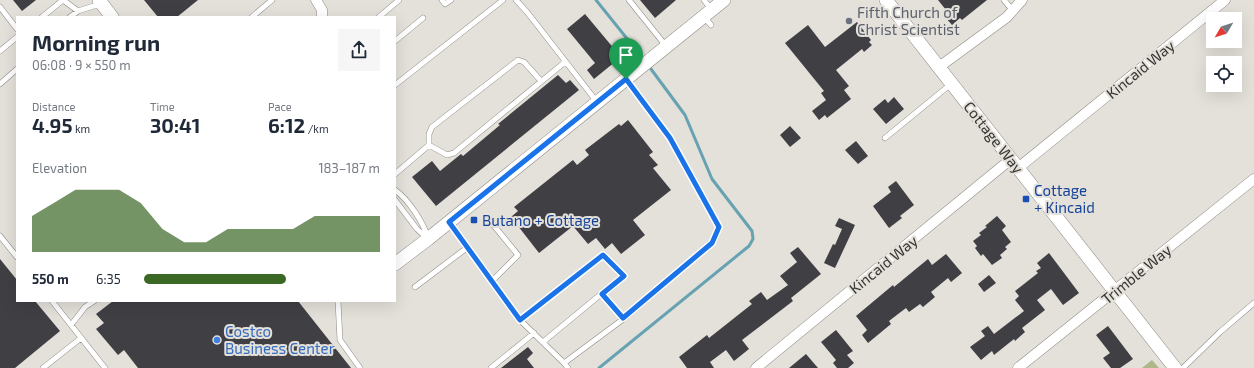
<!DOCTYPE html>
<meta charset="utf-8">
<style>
:root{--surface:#fff;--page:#f6f6f7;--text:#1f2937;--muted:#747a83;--accent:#3c6826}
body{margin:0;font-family:"Exo 2",sans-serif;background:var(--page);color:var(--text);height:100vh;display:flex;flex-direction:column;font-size:15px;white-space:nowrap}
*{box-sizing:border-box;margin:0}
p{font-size:13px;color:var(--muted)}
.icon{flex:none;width:22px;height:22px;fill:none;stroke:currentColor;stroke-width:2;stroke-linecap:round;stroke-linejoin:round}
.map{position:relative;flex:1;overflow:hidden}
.side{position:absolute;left:16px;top:16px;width:380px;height:286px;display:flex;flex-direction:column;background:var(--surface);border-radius:0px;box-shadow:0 4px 16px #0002}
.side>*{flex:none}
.needle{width:26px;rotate:231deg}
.tools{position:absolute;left:1206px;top:12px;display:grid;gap:8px}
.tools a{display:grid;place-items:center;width:36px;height:36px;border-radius:0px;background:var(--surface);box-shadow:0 4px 16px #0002;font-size:20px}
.pin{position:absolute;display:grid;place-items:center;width:34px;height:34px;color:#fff;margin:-41px -17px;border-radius:50% 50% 50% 0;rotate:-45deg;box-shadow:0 0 4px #0007}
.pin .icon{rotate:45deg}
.round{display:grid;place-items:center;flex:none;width:42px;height:42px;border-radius:0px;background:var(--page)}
.overview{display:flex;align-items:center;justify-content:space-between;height:68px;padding:0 16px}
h1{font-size:22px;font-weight:700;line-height:30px}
.figures{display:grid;grid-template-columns:repeat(3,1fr);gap:6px;height:68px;padding:4px 16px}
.figures div{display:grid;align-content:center}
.figures b{font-size:20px;font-weight:700}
.figures small{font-size:11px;font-weight:400}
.figures p{font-size:11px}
.chart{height:112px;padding:8px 16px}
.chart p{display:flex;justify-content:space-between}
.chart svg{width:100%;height:72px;margin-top:4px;fill:var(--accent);opacity:.7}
ul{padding:0 16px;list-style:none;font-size:13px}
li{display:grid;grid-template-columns:64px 48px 1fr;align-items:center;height:30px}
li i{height:10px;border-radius:5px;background:var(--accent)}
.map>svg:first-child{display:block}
.green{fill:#afb788}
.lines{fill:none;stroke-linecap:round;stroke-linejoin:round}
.stream{stroke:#67a2b2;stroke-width:3}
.building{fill:#403f44}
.service-casing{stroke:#8e8a85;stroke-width:6}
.minor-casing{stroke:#8e8a85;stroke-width:11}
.tertiary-casing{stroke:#8e8a85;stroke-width:14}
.service{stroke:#fff;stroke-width:5}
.minor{stroke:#fff;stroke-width:10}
.tertiary{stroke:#fff;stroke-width:13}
.route-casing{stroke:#fff;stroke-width:8}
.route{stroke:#1a73e8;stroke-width:5}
.worship-dot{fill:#6b7280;stroke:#e4e0da;stroke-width:1.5}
.transit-dot{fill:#1a4fb4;stroke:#e4e0da;stroke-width:1.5}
.shop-dot{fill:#3f7fe0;stroke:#e4e0da;stroke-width:1.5}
.labels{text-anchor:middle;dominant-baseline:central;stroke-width:4;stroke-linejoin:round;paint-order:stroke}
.worship-label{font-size:15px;fill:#5b616d;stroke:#e4e0da;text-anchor:start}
.street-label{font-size:15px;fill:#373533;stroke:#e4e0da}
.transit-label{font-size:15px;fill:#164399;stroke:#e4e0da;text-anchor:start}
.shop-label{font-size:15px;fill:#366cbe;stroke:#e4e0da;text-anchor:start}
</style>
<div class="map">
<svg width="1254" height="368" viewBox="0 0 1254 368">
<rect width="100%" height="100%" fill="#e4e0da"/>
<path class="green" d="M1152,360L1159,368H1142Z"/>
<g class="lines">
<path class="stream" d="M596,0L645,61
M599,368L749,246L753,239L752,231L712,179L685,115L648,65"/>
</g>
<path class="building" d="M13,0H36L22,11Z
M144,0H198L177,17H158Z
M640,0H676L655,18Z
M938,0H987L962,20L960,18L952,25L946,18L950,15Z
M585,14L621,57L594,79L587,70L595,63L567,29Z
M857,22L871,40L869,42L872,45L864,52L862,49L836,70L849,86L844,90L851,99L827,118L825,115L819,120L812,111L826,100L821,93L824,91L785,43L808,25L825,47Z
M558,75L566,83L570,80L579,90L436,206L412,177L432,161L440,171L461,154L463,156L500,125L498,124Z
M894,97L904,109L886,124L873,109L885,99L888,103Z
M628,120L653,152L649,155L658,165L653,168L671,190L633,220L645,235L621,254L612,243L605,249L596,238L588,244L573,226L539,253L511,217L518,211L514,207L573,160L577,165L589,155L585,150L619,124L621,126Z
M790,126L801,138L790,147L780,135Z
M856,141L868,156L858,164L845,150Z
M896,181L914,205L900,216L902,218L889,228L873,206L891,192L888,187Z
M997,216L1006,226L1002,230L1011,242L1005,247L1007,249L1000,255L1002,258L992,265L983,254L981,256L975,248L977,246L973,241L981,235L979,233L987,227L985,226Z
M839,218L855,225L835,268L824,263L833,244L835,245L842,229L835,226Z
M798,247L821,274L791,298L793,301L742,340L749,349L734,361L726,350L710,362L714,368H687L679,357L707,335L709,338L752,304L749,301L761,292L767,300L788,285L780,276L797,262L790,253Z
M1049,253L1079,293L1063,305L1051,289L1037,300L1045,310L1022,328L1025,332L1015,341L1014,339L994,355L992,351L981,360L970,347L985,336L981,331L988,326L994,334L1024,311L1015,300L1019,296L1015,291L1038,273L1036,271L1041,268L1037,263Z
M946,254L962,273L951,282L948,278L931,292L935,297L923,307L920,304L909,312L906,308L889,321L891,324L868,343L862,335L867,330L856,316L893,285L894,287L928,259L932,265Z
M0,259L17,280V301H35L60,331L15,368H0Z
M989,275L996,283L984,292L978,284Z
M113,301H298L351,368H138L124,350L118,355L96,329L104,323L96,314Z
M1108,326L1133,359L1120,368H1111L1103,358L1110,353L1096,335Z
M836,330L853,351L847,355L854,363L848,368H837L833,363L836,360L821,342Z
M528,347L533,353L527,359L534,368H501Z
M806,354L818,368H789Z"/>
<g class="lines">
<defs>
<path id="service" d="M442,0L445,4L451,0
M516,0L527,12L597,102
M629,0L666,46
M704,0L711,9
M1004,0L1013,11
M0,7L17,29
M42,17L63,0L78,11L100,4
M70,17L78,11
M252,17L272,0
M379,17L399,0
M704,17L711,25
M395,41L423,18
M0,51L17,37
M0,84L17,69
M395,85L503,0
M885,138L951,84
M429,145L447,155L454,153L565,62
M395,174L429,145V134L432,127L518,60L524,62L541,81
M395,190C409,200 423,222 428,238
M395,200L417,229L428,239
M449,222L520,320L564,363L622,320L712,243L719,227L670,138L626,80
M491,222L518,255L492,281
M0,236L17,257
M415,287L468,247
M602,294L623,319
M52,301L105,368
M338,301L340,340L360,368
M520,320L603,255L623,276L543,342
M71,325L85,307L94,301
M564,363L568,368
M43,368L81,338
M491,368L534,333
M1183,368L1220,332L1254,303"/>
<path id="minor" d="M316,0L322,10V17
M939,67L1007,17L1022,0
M1018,168L1225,0
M756,368L1011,159
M1018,368L1254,179"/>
<path id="tertiary" d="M99,0L112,17
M886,0L1175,368
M395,264L428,239L724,0"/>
</defs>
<use href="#service" class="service-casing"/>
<use href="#minor" class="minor-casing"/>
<use href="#tertiary" class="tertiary-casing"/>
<use href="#service" class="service"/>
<use href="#minor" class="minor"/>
<use href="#tertiary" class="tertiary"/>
</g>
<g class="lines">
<defs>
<path id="route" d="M626,79L670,138L719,227L712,243L623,318L602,294L624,276L603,255L520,320L449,222Z"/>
</defs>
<use href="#route" class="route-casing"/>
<use href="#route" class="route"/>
</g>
<circle class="worship-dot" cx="849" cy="21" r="4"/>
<g class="transit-dot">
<rect x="1022" y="195" width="8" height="8" rx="2"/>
<rect x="470" y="216" width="8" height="8" rx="2"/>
</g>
<circle class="shop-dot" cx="217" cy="340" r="4"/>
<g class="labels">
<g class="worship-label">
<text x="857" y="12">Fifth Church of<tspan x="857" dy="17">Christ Scientist</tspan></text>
</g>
<g class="street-label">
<text transform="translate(1140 69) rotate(-39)">Kincaid Way</text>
<text transform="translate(994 137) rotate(52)">Cottage Way</text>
<text transform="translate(883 264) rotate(-39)">Kincaid Way</text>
<text transform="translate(1136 274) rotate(-39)">Trimble Way</text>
</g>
<g class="transit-label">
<text x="1034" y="190">Cottage<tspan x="1034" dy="17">+ Kincaid</tspan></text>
<text x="482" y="220">Butano + Cottage</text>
</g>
<g class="shop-label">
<text x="225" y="331">Costco<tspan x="225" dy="17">Business Center</tspan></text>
</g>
</g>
</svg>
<div class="tools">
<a><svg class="needle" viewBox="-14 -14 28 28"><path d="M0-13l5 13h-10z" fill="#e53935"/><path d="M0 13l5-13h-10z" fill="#747a83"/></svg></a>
<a><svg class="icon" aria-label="locate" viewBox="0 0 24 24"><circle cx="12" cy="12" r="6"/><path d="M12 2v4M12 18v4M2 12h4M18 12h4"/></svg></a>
</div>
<div class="pin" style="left:626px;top:79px;background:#1e9e55"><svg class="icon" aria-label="arrive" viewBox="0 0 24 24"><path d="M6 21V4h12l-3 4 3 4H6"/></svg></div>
<section class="side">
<div class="overview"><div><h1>Morning run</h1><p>06:08 · 9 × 550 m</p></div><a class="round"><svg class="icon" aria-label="share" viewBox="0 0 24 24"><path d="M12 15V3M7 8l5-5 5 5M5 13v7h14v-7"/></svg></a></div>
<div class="figures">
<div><p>Distance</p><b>4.95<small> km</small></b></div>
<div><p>Time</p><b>30:41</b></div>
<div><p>Pace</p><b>6:12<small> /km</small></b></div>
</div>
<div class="chart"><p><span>Elevation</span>183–187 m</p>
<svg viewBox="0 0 160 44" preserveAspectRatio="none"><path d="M0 44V22L10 14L20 6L30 6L40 6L50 14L60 30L70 38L80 38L90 30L100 30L110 30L120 30L130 22L140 22L150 22L160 22V44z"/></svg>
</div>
<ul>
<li><b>550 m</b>6:35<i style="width:60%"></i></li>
</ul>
</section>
</div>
